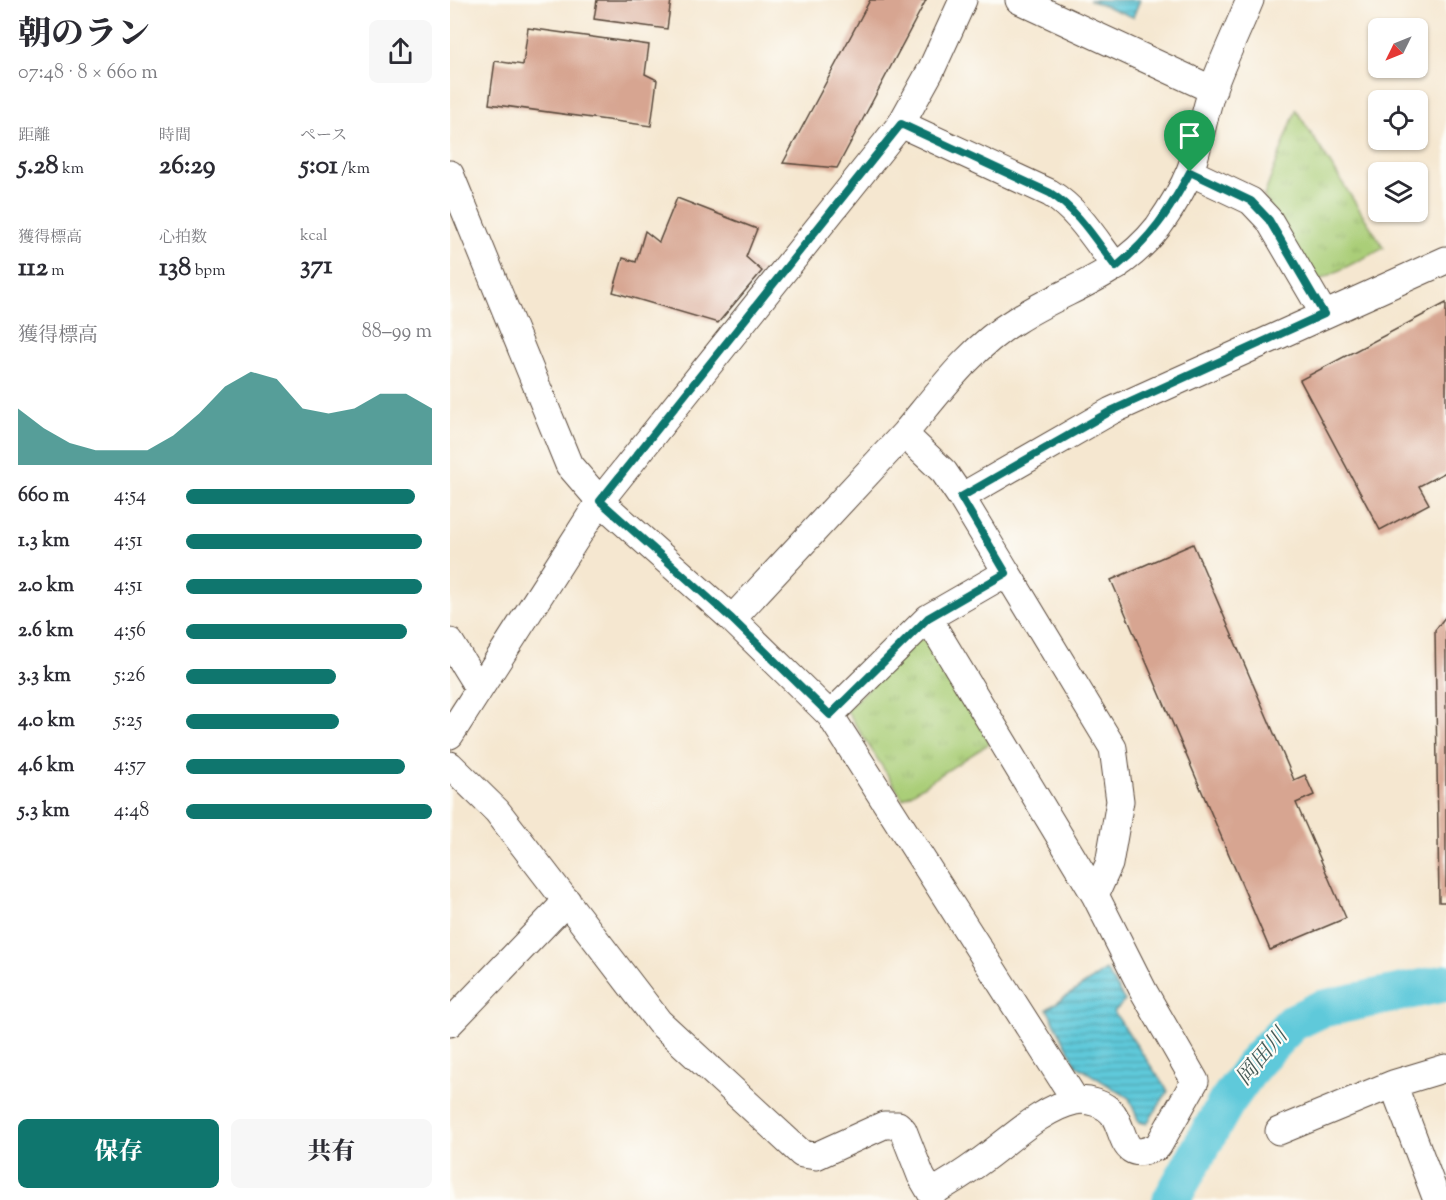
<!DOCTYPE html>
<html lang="ja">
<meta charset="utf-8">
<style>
:root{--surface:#fff;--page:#f7f7f7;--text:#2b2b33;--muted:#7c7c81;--accent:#0f766e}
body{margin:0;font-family:"Sorts Mill Goudy","Noto Serif JP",serif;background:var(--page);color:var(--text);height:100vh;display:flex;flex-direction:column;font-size:22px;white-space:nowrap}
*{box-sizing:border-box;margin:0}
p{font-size:20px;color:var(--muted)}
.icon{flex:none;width:33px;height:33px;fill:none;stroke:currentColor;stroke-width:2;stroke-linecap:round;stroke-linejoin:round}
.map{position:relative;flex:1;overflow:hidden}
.panel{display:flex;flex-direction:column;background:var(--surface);width:450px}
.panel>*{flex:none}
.needle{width:39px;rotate:227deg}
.fabs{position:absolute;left:918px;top:18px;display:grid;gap:12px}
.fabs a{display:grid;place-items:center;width:60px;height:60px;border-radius:9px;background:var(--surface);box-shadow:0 2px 4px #0004;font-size:30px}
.pin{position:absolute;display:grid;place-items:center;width:51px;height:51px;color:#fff;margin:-62px -26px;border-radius:50% 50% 50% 0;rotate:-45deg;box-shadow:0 0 6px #0007}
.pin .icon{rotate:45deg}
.round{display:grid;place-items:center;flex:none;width:63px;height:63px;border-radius:9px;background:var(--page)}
.headline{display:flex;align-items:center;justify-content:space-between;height:102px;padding:0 18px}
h1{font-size:33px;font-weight:800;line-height:45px}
.stats{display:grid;grid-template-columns:repeat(3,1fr);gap:9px;height:102px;padding:6px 18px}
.stats div{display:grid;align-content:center}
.stats b{font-size:26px;font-weight:800}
.stats small{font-size:16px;font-weight:400}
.stats p{font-size:16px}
.chart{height:168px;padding:12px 18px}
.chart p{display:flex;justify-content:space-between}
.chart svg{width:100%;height:108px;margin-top:6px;fill:var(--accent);opacity:.7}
.action{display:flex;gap:12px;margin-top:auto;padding:12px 18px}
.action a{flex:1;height:69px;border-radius:9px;background:var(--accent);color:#fff;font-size:24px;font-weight:800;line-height:69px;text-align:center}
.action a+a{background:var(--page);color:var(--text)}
ul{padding:0 18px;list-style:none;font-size:20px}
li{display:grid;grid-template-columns:96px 72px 1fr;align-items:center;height:45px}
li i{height:15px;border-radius:8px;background:var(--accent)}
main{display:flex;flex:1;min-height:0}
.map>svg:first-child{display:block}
.grass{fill:url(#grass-tufts);stroke:#727c4b;stroke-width:1.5}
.water{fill:url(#water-rules);stroke:#4d7a7c;stroke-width:1.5}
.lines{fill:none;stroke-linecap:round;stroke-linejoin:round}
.river{stroke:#5fc9da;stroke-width:38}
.building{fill:#d7a591}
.minor-casing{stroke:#574639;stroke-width:29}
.minor{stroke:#fff;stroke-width:27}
.route-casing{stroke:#fff;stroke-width:12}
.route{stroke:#0f766e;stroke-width:8}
.labels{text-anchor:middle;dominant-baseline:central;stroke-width:4.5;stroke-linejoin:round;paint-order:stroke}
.water-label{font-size:22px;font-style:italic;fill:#465a56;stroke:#fdfcf7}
</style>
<main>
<section class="panel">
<div class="headline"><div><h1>朝のラン</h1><p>07:48 · 8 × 660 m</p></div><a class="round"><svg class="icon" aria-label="share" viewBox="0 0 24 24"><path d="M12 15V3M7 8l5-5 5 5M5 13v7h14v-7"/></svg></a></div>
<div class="stats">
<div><p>距離</p><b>5.28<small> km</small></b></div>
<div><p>時間</p><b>26:29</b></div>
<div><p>ペース</p><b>5:01<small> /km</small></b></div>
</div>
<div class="stats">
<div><p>獲得標高</p><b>112<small> m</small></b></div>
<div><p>心拍数</p><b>138<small> bpm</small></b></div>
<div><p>kcal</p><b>371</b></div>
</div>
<div class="chart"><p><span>獲得標高</span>88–99 m</p>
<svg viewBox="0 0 160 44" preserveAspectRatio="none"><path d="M0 44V21L10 29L20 35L30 38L40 38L50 38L60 32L70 23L80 12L90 6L100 9L110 21L120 23L130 21L140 15L150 15L160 21V44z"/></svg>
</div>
<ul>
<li><b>660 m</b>4:54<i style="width:93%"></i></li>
<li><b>1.3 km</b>4:51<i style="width:96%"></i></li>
<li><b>2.0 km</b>4:51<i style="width:96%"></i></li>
<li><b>2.6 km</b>4:56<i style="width:90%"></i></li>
<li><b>3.3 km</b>5:26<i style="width:61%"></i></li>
<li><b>4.0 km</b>5:25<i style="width:62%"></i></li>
<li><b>4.6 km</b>4:57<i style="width:89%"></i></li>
<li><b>5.3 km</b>4:48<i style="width:100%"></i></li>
</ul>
<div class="action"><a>保存</a><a>共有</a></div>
</section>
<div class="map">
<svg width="996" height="1200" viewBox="0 0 996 1200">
<defs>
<pattern id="grass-tufts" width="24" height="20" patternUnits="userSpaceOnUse" patternTransform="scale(1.5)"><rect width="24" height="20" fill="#aace78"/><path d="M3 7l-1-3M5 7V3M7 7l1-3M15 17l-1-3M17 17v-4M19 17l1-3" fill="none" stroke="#93b167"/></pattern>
<pattern id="water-rules" width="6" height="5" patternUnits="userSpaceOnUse" patternTransform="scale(1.5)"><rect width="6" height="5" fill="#5fc9da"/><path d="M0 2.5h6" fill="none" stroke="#50a3b0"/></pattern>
</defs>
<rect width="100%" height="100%" fill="#fdfcf7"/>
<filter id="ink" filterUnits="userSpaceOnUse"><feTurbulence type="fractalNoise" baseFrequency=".0167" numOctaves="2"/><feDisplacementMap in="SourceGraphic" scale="12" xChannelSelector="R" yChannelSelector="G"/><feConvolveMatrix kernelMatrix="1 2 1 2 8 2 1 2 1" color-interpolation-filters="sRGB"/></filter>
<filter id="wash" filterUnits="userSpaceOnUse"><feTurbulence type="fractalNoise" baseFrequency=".008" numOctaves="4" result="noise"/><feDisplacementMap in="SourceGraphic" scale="24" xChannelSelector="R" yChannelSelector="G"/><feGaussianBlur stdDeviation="1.35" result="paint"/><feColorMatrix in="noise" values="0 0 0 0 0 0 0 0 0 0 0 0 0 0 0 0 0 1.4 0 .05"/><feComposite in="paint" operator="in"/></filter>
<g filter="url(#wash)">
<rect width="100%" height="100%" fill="#f5e7d0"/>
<path class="grass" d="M846,110L934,248L860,285L814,196Z
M472,635L481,637L540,743L453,799L396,710Z"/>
<path class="water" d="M639,0H690L683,17Z
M656,970L675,1001L664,1012L718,1091L697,1124L689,1122L679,1098L627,1066L597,1009Z"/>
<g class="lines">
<path class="river" d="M721,1200L776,1103L806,1061L842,1023L871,1009L996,983"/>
</g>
<g id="blocks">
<path class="building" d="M147,0H221L217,29L144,19Z
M420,0H476L387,168L333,163Z
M78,28L199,45L195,74L207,80L201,126L39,104L45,61L73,65Z
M227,198L307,229L296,257L312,271L268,323L163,292L173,258L186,262L195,231L209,242Z
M996,303V472L969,486L979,504L930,530L850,380Z
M743,544L844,780L855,775L864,795L846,803L896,918L820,950L661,580Z
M996,616V902H989L985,630Z"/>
</g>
</g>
<g filter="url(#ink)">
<use href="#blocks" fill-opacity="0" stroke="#574639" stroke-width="1.5"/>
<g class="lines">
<defs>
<path id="minor" d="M569,0L763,90
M451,124L600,193C629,211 646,241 666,267
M740,172L801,201L819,220L874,314
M0,174L119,465L150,501L282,619L454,434L494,472L511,497L663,748L670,801L659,864L645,895L694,992L745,1081L708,1146C671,1165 676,1133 663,1114C655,1104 637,1098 625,1101C591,1108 556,1144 528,1163C513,1174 497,1184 481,1193L471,1176L453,1130L448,1125H434L366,1156L352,1154L209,1022L47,811L0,765
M454,434C487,395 520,348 565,321C617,287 667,279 708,227C720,210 732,191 740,171C750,145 753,115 763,88C774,58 788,29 800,0
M511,497L661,411L996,260
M556,573L478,618L380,715L626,1101
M478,618L645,895
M282,619L380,715
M0,642L29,689
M0,735L150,501L451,124L481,70L513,0
M0,1023L117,901
M829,1131L943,1084
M987,1200L943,1084L996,1068"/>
</defs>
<use href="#minor" class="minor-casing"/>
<use href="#minor" class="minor"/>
</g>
</g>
<g class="lines" filter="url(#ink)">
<defs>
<path id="route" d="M451,124L600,193C629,211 646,241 666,267C702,237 718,213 740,172L801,201L819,220L874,314L661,411L511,497L556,573L478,618L380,715L282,619L150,501Z"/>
</defs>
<use href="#route" class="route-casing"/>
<use href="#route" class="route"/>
</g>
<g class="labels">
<g class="water-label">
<text transform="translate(813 1058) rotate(-50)">岡田川</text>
</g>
</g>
</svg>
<div class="fabs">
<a><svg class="needle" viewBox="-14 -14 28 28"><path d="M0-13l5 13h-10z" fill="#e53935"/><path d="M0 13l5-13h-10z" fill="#7c7c81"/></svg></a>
<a><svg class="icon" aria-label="locate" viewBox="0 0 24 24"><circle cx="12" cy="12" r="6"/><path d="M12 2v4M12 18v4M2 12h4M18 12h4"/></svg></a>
<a><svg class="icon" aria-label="layers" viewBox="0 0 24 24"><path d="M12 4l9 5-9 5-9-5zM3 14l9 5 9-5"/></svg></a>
</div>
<div class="pin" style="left:740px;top:172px;background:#1e9e55"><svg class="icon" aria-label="arrive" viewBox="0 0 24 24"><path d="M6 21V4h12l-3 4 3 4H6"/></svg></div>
</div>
</main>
